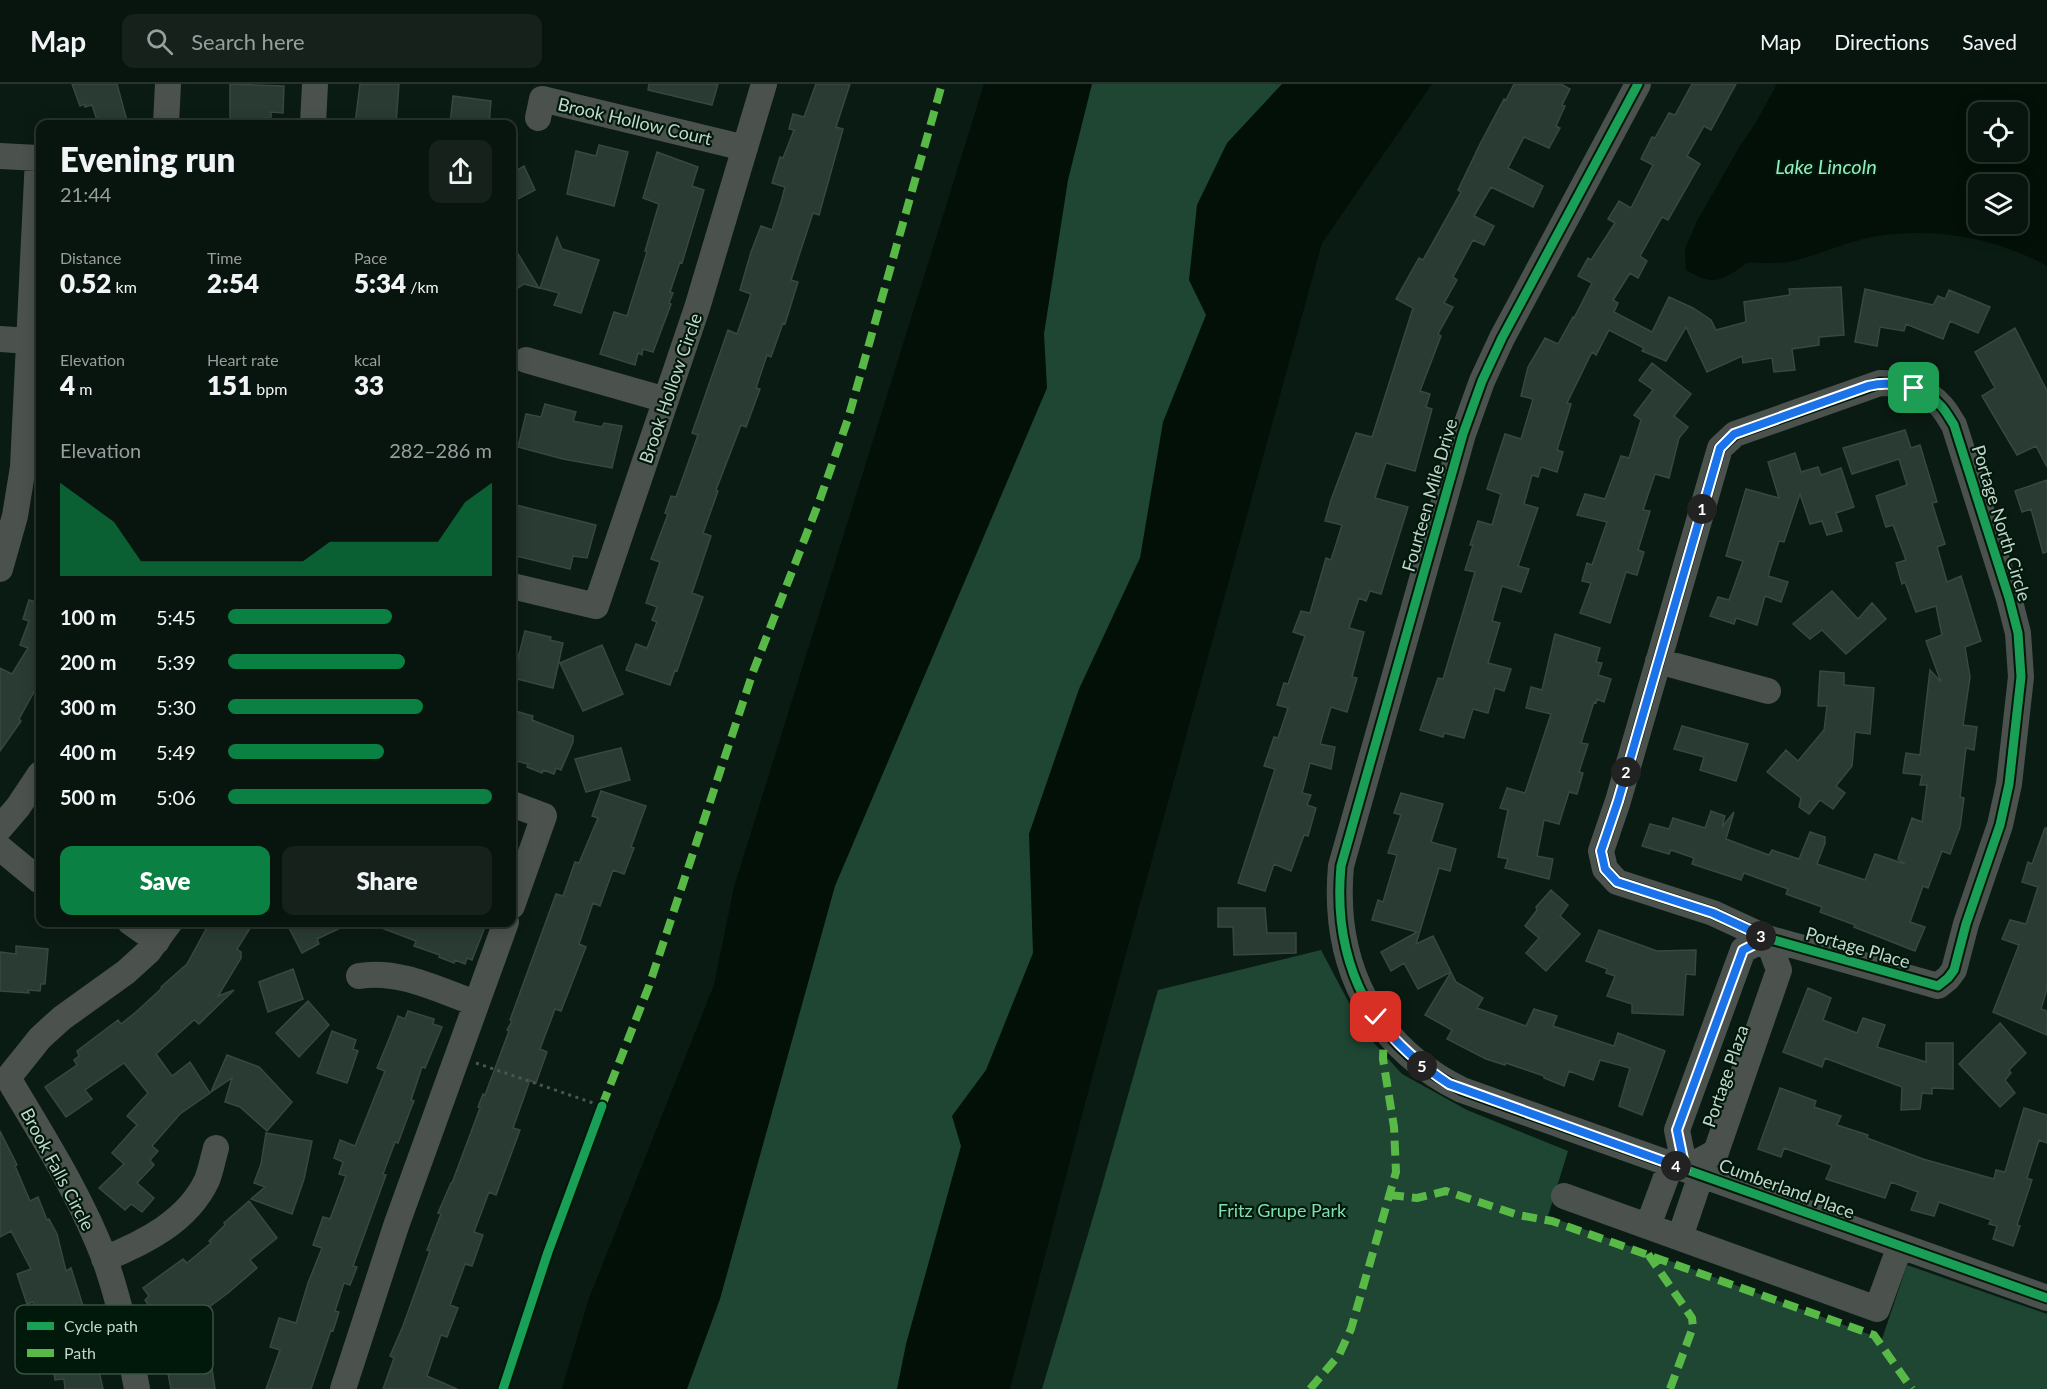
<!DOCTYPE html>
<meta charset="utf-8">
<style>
:root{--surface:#08140e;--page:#16211c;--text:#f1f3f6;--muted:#989e9e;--line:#29332e;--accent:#0b8043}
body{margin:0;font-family:Lato,sans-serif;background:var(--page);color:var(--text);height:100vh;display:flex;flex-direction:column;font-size:22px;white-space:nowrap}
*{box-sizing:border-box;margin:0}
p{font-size:20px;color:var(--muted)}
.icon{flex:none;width:33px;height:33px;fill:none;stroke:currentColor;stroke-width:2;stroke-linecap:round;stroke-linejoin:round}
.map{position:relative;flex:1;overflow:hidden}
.sheet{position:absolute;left:36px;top:36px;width:480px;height:807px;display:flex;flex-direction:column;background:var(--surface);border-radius:12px;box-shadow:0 3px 15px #0003,0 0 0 2px var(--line)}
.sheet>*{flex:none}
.controls{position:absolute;left:1968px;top:18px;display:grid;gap:12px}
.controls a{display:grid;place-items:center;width:60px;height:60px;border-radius:12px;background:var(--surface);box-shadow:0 3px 15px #0003,0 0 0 2px var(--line);font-size:30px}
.pin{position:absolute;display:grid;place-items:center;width:51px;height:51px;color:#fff;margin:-26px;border-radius:12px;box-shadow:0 3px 9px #0006}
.km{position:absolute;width:30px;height:30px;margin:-15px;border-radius:50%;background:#222;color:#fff;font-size:16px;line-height:30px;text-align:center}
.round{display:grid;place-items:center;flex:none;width:63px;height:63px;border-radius:12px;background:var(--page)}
.overview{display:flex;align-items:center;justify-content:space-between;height:102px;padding:0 24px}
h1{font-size:33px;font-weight:800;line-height:45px}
.stats{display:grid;grid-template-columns:repeat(3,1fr);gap:9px;height:102px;padding:6px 24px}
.stats div{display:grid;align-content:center}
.stats b{font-size:26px;font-weight:800}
.stats small{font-size:16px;font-weight:400}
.stats p{font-size:16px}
.chart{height:168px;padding:12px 24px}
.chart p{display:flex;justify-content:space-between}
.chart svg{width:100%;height:108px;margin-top:6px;fill:var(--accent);opacity:.7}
.button{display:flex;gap:12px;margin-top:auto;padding:12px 24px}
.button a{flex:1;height:69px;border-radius:12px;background:var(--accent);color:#fff;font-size:24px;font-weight:800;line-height:69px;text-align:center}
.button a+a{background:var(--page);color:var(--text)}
ul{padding:0 24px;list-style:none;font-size:20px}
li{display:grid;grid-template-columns:96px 72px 1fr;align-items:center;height:45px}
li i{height:15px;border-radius:8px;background:var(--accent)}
header{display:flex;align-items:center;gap:36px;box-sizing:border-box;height:84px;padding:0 30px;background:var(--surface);border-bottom:2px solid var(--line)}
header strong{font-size:28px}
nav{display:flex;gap:33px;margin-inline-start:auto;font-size:21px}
.search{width:420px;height:54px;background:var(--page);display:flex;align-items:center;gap:15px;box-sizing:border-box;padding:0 21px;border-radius:12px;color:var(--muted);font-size:22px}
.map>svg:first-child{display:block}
.green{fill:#1e4633}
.water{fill:#021008;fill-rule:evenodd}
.building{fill:#293b33;stroke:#394740;stroke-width:1.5}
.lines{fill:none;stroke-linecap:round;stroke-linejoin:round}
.path{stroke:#4b5550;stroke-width:3;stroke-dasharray:3 4.5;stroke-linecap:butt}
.minor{stroke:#4b524e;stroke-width:26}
.quiet{stroke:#58b947;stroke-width:8;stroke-dasharray:15 8;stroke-linecap:butt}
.cycleway-casing{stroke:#00190b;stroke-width:13}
.cycleway{stroke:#1a9f57;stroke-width:9}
.route-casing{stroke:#fff;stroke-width:12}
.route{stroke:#1a73e8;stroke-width:8}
.labels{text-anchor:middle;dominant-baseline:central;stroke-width:4.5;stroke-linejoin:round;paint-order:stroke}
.street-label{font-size:18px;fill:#c4d6cc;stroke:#00190b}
.park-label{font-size:18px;fill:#82ddaf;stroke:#00190b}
.water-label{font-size:20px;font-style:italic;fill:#91ecbe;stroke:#00190b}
.key{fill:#00190b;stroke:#3b5245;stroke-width:1.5}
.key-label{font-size:16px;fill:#c4d6cc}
</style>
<header>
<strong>Map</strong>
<div class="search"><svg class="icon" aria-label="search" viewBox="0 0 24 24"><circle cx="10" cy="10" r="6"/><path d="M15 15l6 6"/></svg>Search here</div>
<nav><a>Map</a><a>Directions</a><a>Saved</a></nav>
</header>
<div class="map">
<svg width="2047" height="1305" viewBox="0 0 2047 1305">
<rect width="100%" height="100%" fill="#0a1b13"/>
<path class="green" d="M1073,0H1319L1004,1008L916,1305H641Z
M1321,866L1365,949L1402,990L1467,1026L1568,1067L1548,1132L1882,1255L1907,1181L2047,1230V1305H1042L1096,1123L1158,906Z"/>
<path class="water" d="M984,0H1092L1068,96L1044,250L1047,304L835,802L720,1215L687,1305H562L588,1217L714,901L734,803Z
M1282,0H1432L1322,159L1091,997L1010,1305H897L906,1260L961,1062L952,1032L986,986L1033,869L1029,750L1079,605L1140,474L1163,338L1206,231L1189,196L1197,121L1227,59Z
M1777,0H2047V182C1998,155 1941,144 1884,151C1854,155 1826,168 1797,176C1787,179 1775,179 1765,179C1760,180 1752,177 1747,179C1742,181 1737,187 1732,189C1714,201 1704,196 1686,186L1685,165L1697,137L1740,62L1755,40ZM1978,28H2018V68H1978ZM1978,100H2018V140H1978Z"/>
<path class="building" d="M72,0H117L127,37L114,40H102L99,34L97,36L92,21L85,23V20L80,22Z
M230,0L284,2L283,29L271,28V35L265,34V40H230Z
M360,0H399L396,40H355Z
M649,0H718L712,21L648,6Z
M816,0H850L836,43L843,45L819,131L813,129L791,196L798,198L785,240L783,239L771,273L767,271L756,304L760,305L746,343L741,341L716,406L718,407L703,449L711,452L692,509L703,513L677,587L675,586L670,601L626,586L636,560L647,564L657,538L652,536L657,523L646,519L660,478L651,475L668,430L665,429L671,412L676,413L698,351L692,349L728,246L737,250L751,210L740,206L751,168L761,142L772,146L781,118L785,103L772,99L780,73L783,74L794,46L789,45L793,30L804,33Z
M1514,0H1561L1570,5L1562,21L1565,22L1556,42L1560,44L1549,64L1524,53L1508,84L1543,102L1533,123L1491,103L1474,132L1494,142L1484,161L1473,156L1453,193L1457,196L1444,219L1453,223L1438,250L1441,252L1420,307L1430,310L1426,323L1432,325L1415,387L1386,379L1375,414L1408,423L1381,510L1370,507L1366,517L1359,514L1349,544L1364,548L1352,593L1357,594L1347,628L1331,623L1320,660L1335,663L1331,685L1310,679L1302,709L1311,711L1307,721L1316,724L1308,752L1304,751L1291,787L1274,780L1265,807L1238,799L1275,685L1264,682L1274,653L1278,654L1288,624L1277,621L1284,599L1288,600L1305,552L1293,548L1301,527L1310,529L1326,474L1331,476L1342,441L1325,437L1331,416L1356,349L1372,353L1413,224L1396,215L1419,174L1423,176L1461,108L1458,106L1480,60L1504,15L1506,16Z
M1692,0H1736L1711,46L1704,42L1687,72L1700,80L1668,136L1662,133L1640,172L1647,177L1638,194L1630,189L1613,216L1618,219L1614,228L1652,248L1669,213L1693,224L1711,236L1716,246L1746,238L1744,218L1790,211L1789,205L1841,203L1844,251L1819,253V261L1792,265L1795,286L1774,288L1772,274L1743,279L1742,272L1707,288L1686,243L1666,277L1642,267L1644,264L1609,246L1596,271L1592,268L1567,319L1571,320L1557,366L1563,368L1557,388L1541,383L1538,393L1532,391L1524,420L1538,424L1518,482L1529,485L1521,508L1502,502L1492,537L1500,539L1488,579L1511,585L1504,607L1495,604L1488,629L1473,625L1464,654L1444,649L1443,653L1420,646L1438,594L1443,595L1475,488L1465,486L1473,461H1470L1478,437L1492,441L1501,410L1487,405L1505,350L1521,355L1533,315L1521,312L1528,283L1545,254L1558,260L1573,233L1574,234L1592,199L1578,192L1588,174L1591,176L1615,139L1608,135L1619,117L1631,124L1653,81L1641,75L1652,53L1655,54L1669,29L1675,31Z
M453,12L491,17L489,40H450Z
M599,61L628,68L614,122L567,110L576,67L596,72Z
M657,68L698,83L692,102L704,106L682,179L680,178L670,208L673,209L669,219L671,220L653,268L643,265L642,271L638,269L635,281L600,270L614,228L627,232L647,168L645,167L659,120L643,114Z
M524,82L535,106L512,118V89Z
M557,153L562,165L599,176L581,229L554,221L559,209L540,204Z
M512,160L539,204L524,200L512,208Z
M1865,205L1933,221L1938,212L1945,215L1949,206L1990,223L1978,249L1950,237L1943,255L1906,240L1904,247L1880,243L1877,262L1855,258Z
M2015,244L2047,307V383L2036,362L2017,371L1982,312L1995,304L1975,268Z
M1652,279L1691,310L1674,332L1688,343L1679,354L1669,394L1655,390L1643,426L1650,427L1638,466L1644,468L1637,491L1626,488L1610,539L1580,529L1591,499L1582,497L1587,479L1592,481L1607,438L1577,431L1585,410L1605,415L1621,372L1629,374L1641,336L1634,331L1653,306L1639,296Z
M545,320L576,328L573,337L602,343L604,339L622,342L612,384L563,375L518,363L526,330L541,333Z
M1905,346L1911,364L1920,361L1937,418L1932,419L1945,460L1937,463L1947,498L1961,492L1981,557L1965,563L1970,593L1963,641L1977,643L1974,666L1966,664L1960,713L1964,714L1960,743L1950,770L1942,767L1928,804L1923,802L1910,838L1925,843L1915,867L1854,843L1855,841L1820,828L1822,823L1786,810L1788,805L1744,789L1741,796L1692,780L1694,774L1671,766L1669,770L1642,762L1650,740L1669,745L1673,734L1705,744L1711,727L1725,732L1722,743L1734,728L1726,755L1769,771L1772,766L1799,775L1810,748L1825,753V759L1817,780L1865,796L1875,770L1905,780L1898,775L1912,734L1922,738L1927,701H1920L1922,691L1903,689L1906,669L1920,671L1930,586L1941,598L1926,557L1942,551L1936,522L1916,528L1905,498L1902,500L1896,479L1906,476L1893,441L1886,443L1876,412L1907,401L1899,375L1852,390L1843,364Z
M1795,369L1801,388L1818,383L1821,391L1841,384L1854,423L1836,429L1842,447L1827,451L1822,437L1810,440L1800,410L1784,458L1779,457L1768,492L1788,498L1781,518L1765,512L1757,541L1736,534L1734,540L1710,532L1718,513L1729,516L1743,477L1726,472L1746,405L1779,414L1768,378Z
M2047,396V468L2043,469L2031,425L2022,428L2015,407Z
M512,420L596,441L587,474L573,472L570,485L512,471Z
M1832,507L1858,535L1872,519L1886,535L1846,570L1822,546L1810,555L1793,540Z
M39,510H40V597L19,635L21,637L0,667V584L12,590L28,564L20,561L29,537L23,535L29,516L36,518Z
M525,547L551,553L550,556L563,559L553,604L513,594Z
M1555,550L1600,564L1596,578L1602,579L1598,591L1611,595L1604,618L1597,615L1596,619L1594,618L1581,659L1588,660L1579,688L1583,689L1577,710L1569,708L1559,740L1544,736L1537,772L1553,775L1549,795L1505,784L1508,775L1498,773L1508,726L1500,724L1507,704L1525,709L1551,630L1526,624L1531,603L1542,606Z
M602,561L623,610L583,627L560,579Z
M1820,587L1844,589V601L1874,604L1870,650L1855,648L1852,682L1836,702L1845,709L1833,725L1820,716L1809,730L1799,723L1801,714L1767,688L1786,666L1798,677L1824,646L1827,622H1818Z
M512,626L533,632L532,636L573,652V658L561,686L556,684L554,690L543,686L542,689L527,683L528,680L512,676Z
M1682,642L1748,660L1736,697L1700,686L1704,673L1674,665Z
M621,664L630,696L586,708L575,675Z
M601,707L646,722L631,763L634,764L624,790L613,786L600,822L593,819L579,860L586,863L561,927L555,925L540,965L547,968L536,999L530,996L513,1044L520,1046L496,1111L489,1108L474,1148L483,1151L472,1182L465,1180L450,1221L458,1224L447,1253L441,1251L427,1292L457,1305H383L394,1274L390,1272L403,1242L430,1167L427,1166L441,1130L438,1129L451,1099H452L480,1024L478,1023L483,1010L485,1011L509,947L507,946L512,937L510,936L556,810L563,812L575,778L579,779L598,734L592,732Z
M1401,709L1443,720L1431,758L1456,765L1450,787L1439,784L1416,860L1433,852L1451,888L1418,905L1404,879L1391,887L1381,868L1417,848L1372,836L1378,816L1383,818L1397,771L1388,769L1401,731L1394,729Z
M2045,744H2047V905L2041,925L2047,927V951L1993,928L2019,861L2002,855L2010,836L2026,840L2038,803L2022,798L2028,778L2032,780Z
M1551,806L1568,821L1560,832L1580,850L1546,887L1526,869L1539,854L1525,842L1537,826L1536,823Z
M1218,824H1265L1267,849H1296V869L1234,871L1233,843H1218Z
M210,838H254L237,865L241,868V874L218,912L234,906L199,940L194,936L156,970L172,992L190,978L210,1009L180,1030L152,1062L158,1067L150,1076L154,1081L137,1099L154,1114L142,1128L131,1120L125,1126L99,1104L124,1080L112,1069L137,1041L127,1032L148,1009L124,979L85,1006L92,1015L66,1033L45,1003L77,981L74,976L79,972L77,967L118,936L121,940L136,928L162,904L161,903L187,880Z
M286,838H353L317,855L319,860L302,869Z
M371,838H473L485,843L472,876L467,874L465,880L455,876L454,879L439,873L440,871L414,862L416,857L371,840Z
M1599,846L1657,867L1696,866L1695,891L1686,890L1683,931L1632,929V920L1607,912L1615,892L1606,889L1607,885L1586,877Z
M16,862L48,865L45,900H41L40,907L28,906L29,909L0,907V868L16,870Z
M293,885L303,915L268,928L259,898Z
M1451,888L1456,898L1483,914L1477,924L1526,942L1534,925L1557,932L1553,942L1614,962L1618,949L1665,967L1642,1031L1619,1022L1630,984L1600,976L1593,996L1569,987L1564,1002L1544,994V992L1506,979L1505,981L1486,975L1447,955L1452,946L1425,931Z
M1808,904L1831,914L1823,936L1857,949L1863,934L1885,941L1877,963L1926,978V959H1953V1005L1932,1004V1010L1922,1009L1920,1025L1901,1026L1902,1003L1825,974L1822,983L1783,968Z
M308,917L329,941L299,973L276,949Z
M408,927L434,935L433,940L442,943L425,984L422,983L411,1016L414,1017L411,1024L398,1059L395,1058L383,1090L386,1091L353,1182L357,1183L350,1201L344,1199L335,1227L339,1228L333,1247L331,1246L311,1305H266L280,1266L270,1263L279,1234L296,1239L308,1199L322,1164L313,1161L323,1133L330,1135L346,1092L339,1090L343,1078L334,1074L340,1056L355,1062L385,987L377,984L389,955L398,932L405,935Z
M2000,939L2026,969L2009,986L2011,989L2005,996L2015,1009L2000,1023L1959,980Z
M332,947L356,956L353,965L358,967L347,999L317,989Z
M227,971L259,983L292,1018L267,1047L240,1023L225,1018L232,994L211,1008Z
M1780,1004L1816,1017L1814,1023L1841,1032L1837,1041L1868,1051L1867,1054L1923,1075L1994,1095L1996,1086L2005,1088L2024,1024L2047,1031V1059L2039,1056L2027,1094L2032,1096L2017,1141L2020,1142L2013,1162L1993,1155L1997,1142L1989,1140L1991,1136L1939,1118L1934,1132L1911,1126L1918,1108L1891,1098L1885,1114L1826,1095L1832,1081L1784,1064L1781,1073L1758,1065Z
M0,1047L17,1081L15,1082L30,1117L38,1113L47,1136L49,1135L57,1150L66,1187L71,1184L85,1228L84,1229L86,1239L81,1241L82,1245L47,1256L33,1218L27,1220L17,1190L31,1185L11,1147L0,1153Z
M266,1049L312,1057L304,1095L292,1130L251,1115L265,1103L254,1099L261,1080Z
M249,1117L277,1154L250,1176L257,1184L228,1209L170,1252L145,1216L149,1212L143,1204L183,1175L187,1179L211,1159L209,1157L225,1141L224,1139Z
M207,1251L215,1305H171L165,1274H167V1264L178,1263L173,1256Z
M95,1269L103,1305H65L64,1295L55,1296L52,1274Z"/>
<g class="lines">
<path class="path" d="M476,979L602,1022"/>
<path class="minor" d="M1638,0L1502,254L1482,297L1463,350L1341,782C1332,880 1372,962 1462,1006L2047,1214
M538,34L542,15L745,64
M166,40L168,0
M313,40L315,0
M0,72L38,74L23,383L15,432L0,485
M0,255L30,257
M526,276L666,316
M1880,299C1902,299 1926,305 1941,322C1946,327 1950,335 1954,341L2009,514L2018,549L2021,593L2009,700L2000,741L1966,840L1954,886L1948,894L1938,902L1767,854L1713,829L1617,798L1605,785L1601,767L1618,717L1720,364L1735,350Z
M512,502L596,522L697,224L764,0
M1658,577L1768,607
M512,720L544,732L512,822
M0,744L18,723L40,690
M0,764L40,797
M130,838L157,857
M1767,854L1779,886L1716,1068L1685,1085L1677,1046L1743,866Z
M359,892C399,885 438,906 476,919
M1564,1112L1877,1225L1900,1162
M1648,1142L1671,1080
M1680,1153L1701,1091
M104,1175C144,1159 188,1137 207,1096C211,1086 213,1074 216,1064
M137,1305C129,1261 120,1218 105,1176C81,1112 43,1053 8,994L40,954L62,934L126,888L148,868L170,838
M343,1305L396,1142L506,838"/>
<path class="quiet" d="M602,1022L649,902L753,588L819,418L848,335L942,0
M1389,1111L1417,1114L1446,1107L1518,1131L1552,1137L1874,1251L1912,1305
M1648,1170L1692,1234L1693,1243L1670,1305
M1310,1305L1339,1271L1351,1245L1396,1088L1394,1043L1383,975L1384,944"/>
<defs>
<path id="cycleway" d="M1638,0L1502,254L1482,297L1463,350L1341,782C1332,880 1372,962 1462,1006L2047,1214
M1880,299C1902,299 1926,305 1941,322C1946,327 1950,335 1954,341L2009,514L2018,549L2021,593L2009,700L2000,741L1966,840L1954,886L1948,894L1938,902L1767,854L1713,829L1617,798L1605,785L1601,767L1618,717L1720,364L1735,350Z
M503,1305L548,1168L602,1022"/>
</defs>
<use href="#cycleway" class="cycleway-casing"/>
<use href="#cycleway" class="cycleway"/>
</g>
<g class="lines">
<defs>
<path id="route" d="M1376,933C1397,961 1420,981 1449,1000L1685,1085L1677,1046L1743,866L1767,854L1713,829L1617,798L1605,785L1601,767L1618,717L1720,364L1734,350L1868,302C1885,298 1897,300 1914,304"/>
</defs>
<use href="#route" class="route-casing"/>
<use href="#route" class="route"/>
</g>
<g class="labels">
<g class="street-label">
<text transform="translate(635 37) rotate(13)">Brook Hollow Court</text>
<text transform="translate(670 304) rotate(-71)">Brook Hollow Circle</text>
<text transform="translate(1429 411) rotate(-74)">Fourteen Mile Drive</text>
<text transform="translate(2002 439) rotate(73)">Portage North Circle</text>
<text transform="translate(1858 863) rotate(16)">Portage Place</text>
<text transform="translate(1725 992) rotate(-71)">Portage Plaza</text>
<text transform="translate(58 1085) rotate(62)">Brook Falls Circle</text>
<text transform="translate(1787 1104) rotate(20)">Cumberland Place</text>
</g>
<g class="park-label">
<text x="1282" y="1126">Fritz Grupe Park</text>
</g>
<g class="water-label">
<text x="1826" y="82">Lake Lincoln</text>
</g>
</g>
<rect x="15" y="1221" width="198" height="69" rx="9" class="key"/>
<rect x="27" y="1238" width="27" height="8" fill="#1a9f57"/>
<rect x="27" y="1265" width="27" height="8" fill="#58b947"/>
<g class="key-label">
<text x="64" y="1248">Cycle path</text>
<text x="64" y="1275">Path</text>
</g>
</svg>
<div class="controls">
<a><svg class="icon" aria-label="locate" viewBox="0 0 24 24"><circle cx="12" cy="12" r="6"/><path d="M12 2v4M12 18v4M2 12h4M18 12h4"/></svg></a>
<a><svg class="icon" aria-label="layers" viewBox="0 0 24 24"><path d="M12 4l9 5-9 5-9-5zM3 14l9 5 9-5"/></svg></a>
</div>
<div class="pin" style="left:1914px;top:304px;background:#1e9e55"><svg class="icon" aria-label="arrive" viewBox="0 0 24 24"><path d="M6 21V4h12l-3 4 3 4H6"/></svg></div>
<div class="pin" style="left:1376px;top:933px;background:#d93025"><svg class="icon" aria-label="check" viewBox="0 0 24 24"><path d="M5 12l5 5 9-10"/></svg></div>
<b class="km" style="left:1702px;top:425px">1</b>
<b class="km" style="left:1626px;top:688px">2</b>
<b class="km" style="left:1761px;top:852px">3</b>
<b class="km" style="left:1676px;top:1082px">4</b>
<b class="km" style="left:1422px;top:982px">5</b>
<section class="sheet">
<div class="overview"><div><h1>Evening run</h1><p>21:44</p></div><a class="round"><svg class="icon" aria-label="share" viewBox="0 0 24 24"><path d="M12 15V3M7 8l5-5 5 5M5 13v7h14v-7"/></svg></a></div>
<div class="stats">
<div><p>Distance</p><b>0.52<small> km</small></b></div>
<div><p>Time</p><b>2:54</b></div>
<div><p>Pace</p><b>5:34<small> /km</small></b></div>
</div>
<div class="stats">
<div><p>Elevation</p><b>4<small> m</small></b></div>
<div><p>Heart rate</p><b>151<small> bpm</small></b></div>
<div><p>kcal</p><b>33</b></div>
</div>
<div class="chart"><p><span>Elevation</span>282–286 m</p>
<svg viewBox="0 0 160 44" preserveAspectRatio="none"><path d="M0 44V6L10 14L20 22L30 38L40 38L50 38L60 38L70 38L80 38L90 38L100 30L110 30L120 30L130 30L140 30L150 14L160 6V44z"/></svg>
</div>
<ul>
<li><b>100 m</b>5:45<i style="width:62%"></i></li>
<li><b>200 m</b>5:39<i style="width:67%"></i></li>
<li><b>300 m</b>5:30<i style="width:74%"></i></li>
<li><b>400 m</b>5:49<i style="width:59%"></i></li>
<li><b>500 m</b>5:06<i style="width:100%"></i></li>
</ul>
<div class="button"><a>Save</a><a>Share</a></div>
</section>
</div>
